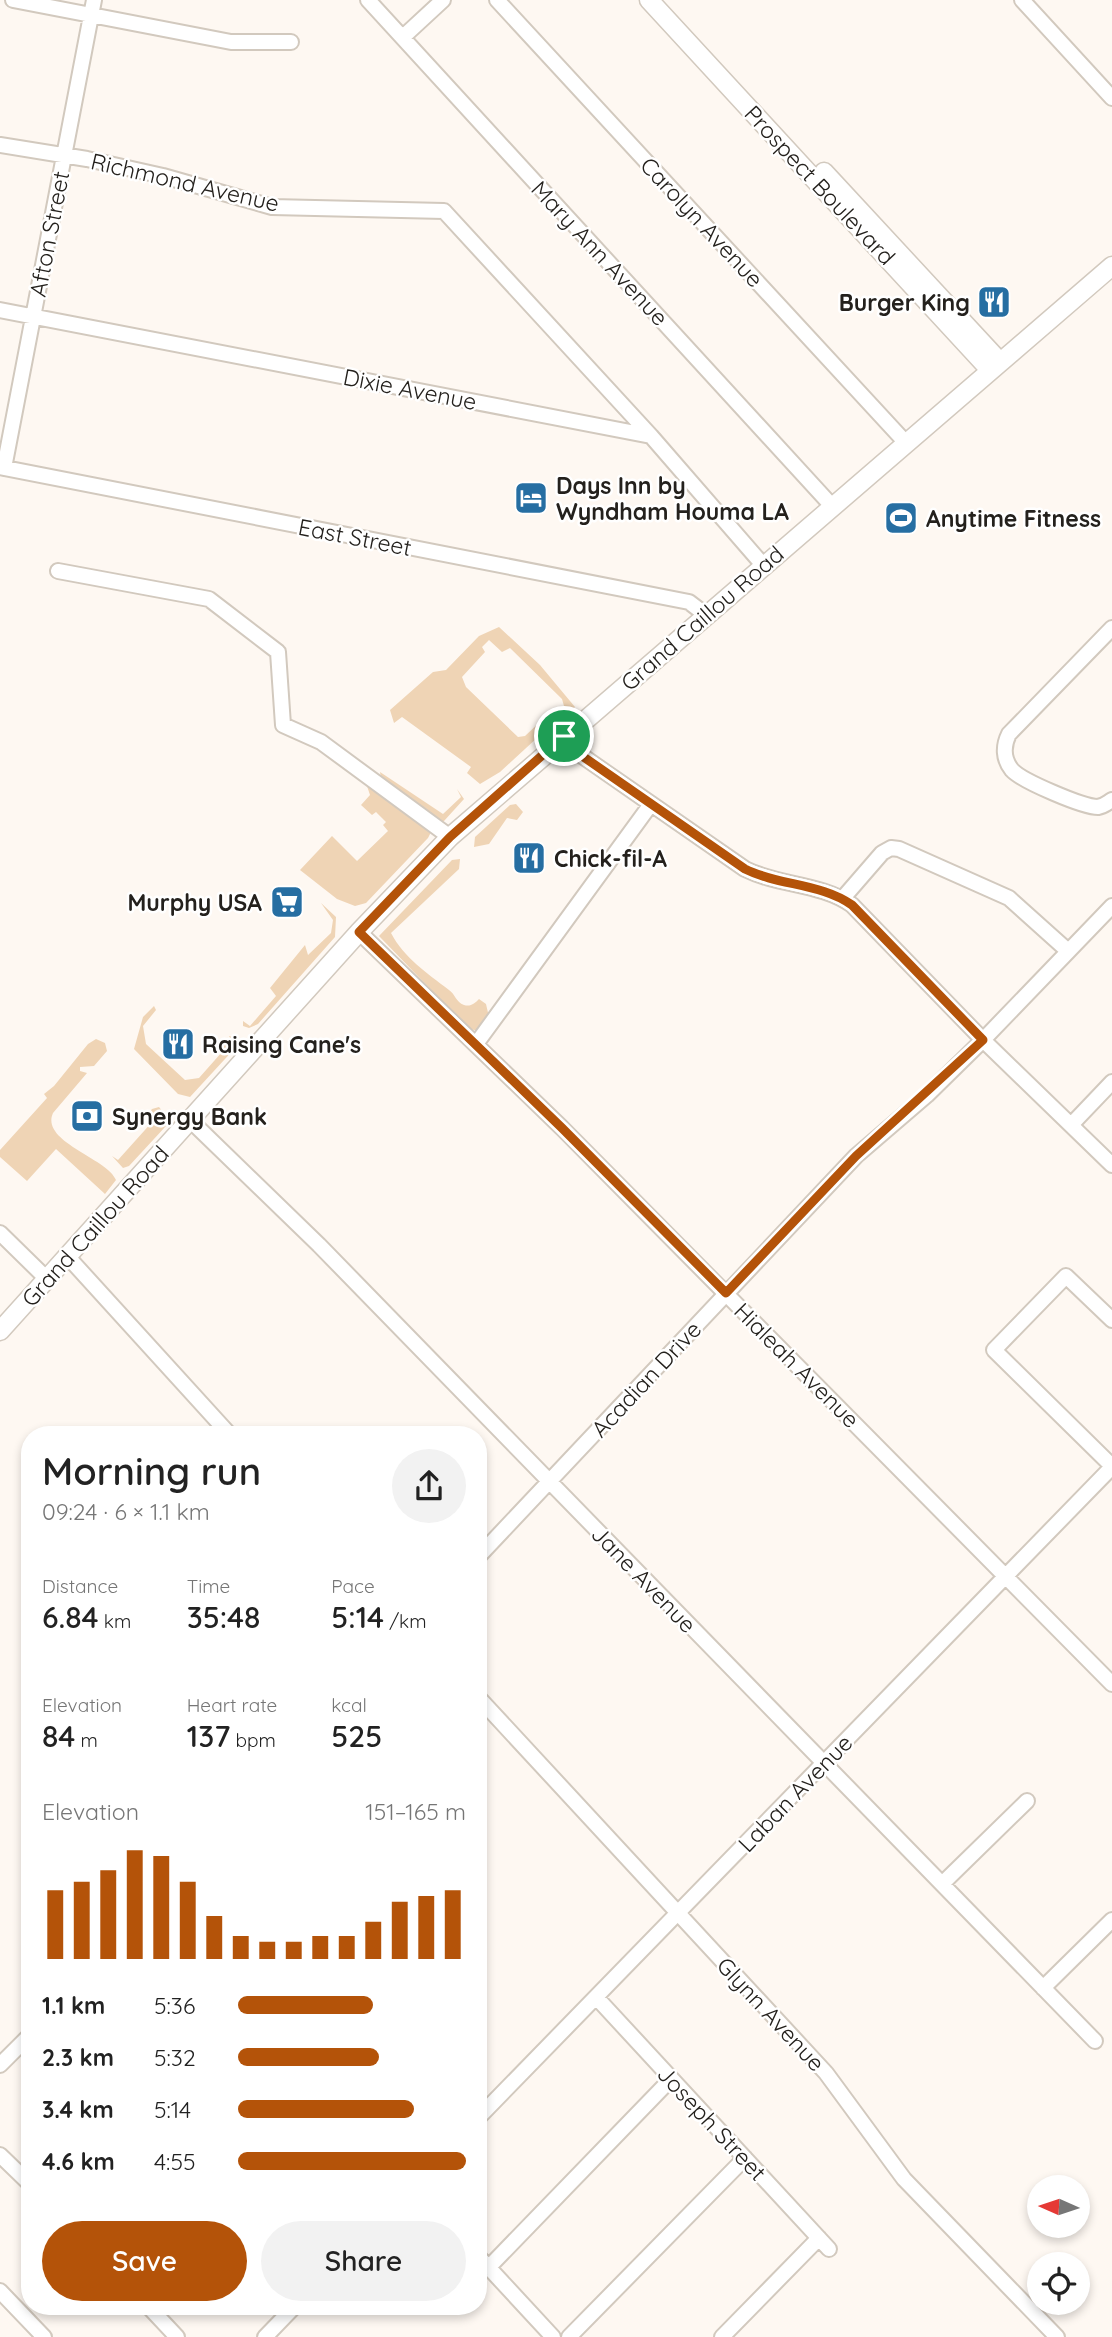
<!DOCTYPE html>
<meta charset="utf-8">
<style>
:root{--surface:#fff;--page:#f2f2f2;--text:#222;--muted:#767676;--accent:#b45309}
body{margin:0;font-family:Quicksand,sans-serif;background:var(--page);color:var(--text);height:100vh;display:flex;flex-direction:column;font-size:26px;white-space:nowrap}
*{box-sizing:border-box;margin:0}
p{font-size:23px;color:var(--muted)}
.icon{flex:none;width:38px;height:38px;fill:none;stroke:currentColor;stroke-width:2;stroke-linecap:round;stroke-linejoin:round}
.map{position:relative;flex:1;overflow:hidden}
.drawer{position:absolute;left:21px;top:1426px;width:466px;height:889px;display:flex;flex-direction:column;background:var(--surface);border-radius:28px;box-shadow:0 4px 10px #0003}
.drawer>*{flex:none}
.needle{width:46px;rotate:273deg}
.controls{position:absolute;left:1027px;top:2175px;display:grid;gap:14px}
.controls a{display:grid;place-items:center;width:63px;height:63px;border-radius:50%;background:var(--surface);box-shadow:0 4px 10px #0003;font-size:35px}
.pin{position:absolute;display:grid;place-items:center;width:60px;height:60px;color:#fff;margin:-30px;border:4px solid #fff;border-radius:50%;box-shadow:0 2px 7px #0007}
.round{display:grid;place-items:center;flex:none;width:74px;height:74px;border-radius:37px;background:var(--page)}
.head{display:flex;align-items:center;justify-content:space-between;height:119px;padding:0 21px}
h1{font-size:38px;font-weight:600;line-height:52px}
.stats{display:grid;grid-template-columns:repeat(3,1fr);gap:10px;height:119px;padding:7px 21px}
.stats div{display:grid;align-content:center}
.stats b{font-size:30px;font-weight:600}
.stats small{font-size:19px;font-weight:400}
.stats p{font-size:19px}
.chart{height:196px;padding:14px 21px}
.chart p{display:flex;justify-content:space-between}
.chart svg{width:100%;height:126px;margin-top:7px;stroke:var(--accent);stroke-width:6}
.cta{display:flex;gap:14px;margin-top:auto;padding:14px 21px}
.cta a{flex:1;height:80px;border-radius:42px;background:var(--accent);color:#fff;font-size:28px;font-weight:600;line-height:80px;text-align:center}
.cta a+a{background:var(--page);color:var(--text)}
ul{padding:0 21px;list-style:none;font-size:23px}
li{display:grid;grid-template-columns:112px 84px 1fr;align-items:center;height:52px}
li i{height:18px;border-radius:9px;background:var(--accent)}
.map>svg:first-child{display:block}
.green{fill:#efd4b5}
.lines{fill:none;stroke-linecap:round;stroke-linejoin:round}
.minor-casing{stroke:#d2c9be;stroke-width:18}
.major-casing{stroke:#d2c9be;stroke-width:21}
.minor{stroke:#fff;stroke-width:14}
.major{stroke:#fff;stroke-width:18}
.route-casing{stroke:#fff;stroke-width:14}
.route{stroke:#b45309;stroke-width:9}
.labels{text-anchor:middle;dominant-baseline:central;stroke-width:5;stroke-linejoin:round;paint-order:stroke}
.street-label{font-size:23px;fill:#24211d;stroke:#fff}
.poi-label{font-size:23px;font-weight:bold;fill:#24211d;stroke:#fff;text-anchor:start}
</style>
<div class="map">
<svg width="1112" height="2337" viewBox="0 0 1112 2337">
<rect width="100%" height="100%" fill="#fef8f2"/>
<path class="green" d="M499,627L540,665L575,707L570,712L560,711L564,706L562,699L510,648L502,652L489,640L482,647L485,652L462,677L466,687L518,737L525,736L542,720H548L550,726L500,772L480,784L467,773L471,767L402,717L394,723L390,710L433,672L446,670L479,636Z
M380,772L443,814L461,797L457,789L464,799L444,821H439L381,778Z
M367,786L431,832L428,838L366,903L355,906L337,899L300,870L332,836L357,861L388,831L383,825L386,822L376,812L372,815L361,805L370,795Z
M516,804L523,812L517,820L507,818L489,844L474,847L475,837L510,805Z
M460,859L459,869L391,933C404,958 427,973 449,990C455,994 456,1002 464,1005C471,1007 475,1003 479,999L486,1004L489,1017L477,1031L468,1028L379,936L452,860Z
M321,903L336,917L335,937L258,1024L249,1028L243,1026V1021L250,1026L276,996L270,988L305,945L308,955L331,933L333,920Z
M154,1006L156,1010L143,1026L146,1044L185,1080L199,1078L222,1052L223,1043L230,1047L233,1045L229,1036L236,1038V1047L190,1097L178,1094L134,1049L143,1017Z
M96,1039L105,1043L107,1051L94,1066L80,1067V1071L87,1073L53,1113C40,1142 107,1158 116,1180L105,1194L56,1149L27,1181L0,1157V1150L47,1098L44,1094L54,1086L88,1044Z
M159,1107L167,1117L166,1126L129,1166L123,1168L112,1156L118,1160L153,1121L148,1114L152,1109Z"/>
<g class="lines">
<defs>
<path id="minor" d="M13,0L231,42H291
M368,0L832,506
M497,0L907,444
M1022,0L1112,98
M403,37L443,0
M0,145L87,159L163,176L272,207L444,211L651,436
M0,310L651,436L763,565
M0,467L689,602L706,615
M4,468L94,0
M58,571L209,599L278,652L283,725L321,742L450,837
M1112,628L1009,734C1003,746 1003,759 1012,770C1022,781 1083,807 1098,807C1104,806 1107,803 1112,800
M564,736L575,751L745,869C779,886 821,883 852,905L983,1040L1112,1165
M843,898L882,853L891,848L899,849L1009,898L1068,951
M359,932L562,1128L1112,1684
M476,1044L651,804
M190,1120L319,1245L1095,2041
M1071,1125L1112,1082
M0,1233L47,1279
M68,1257L230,1435
M1112,1320L1066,1276L994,1350L1112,1466
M478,1557L856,1156L927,1095L983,1040L1112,906
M478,1697L826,2073L904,2179L1057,2337
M942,1884L1027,1801
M1043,1988L1112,1920
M596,1997L829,2249
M0,2065L30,2035
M478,2118L1112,1467
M0,2155L30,2184
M478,2256L553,2337
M488,2268L671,2079
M0,2291L44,2337
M148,2306L177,2337
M265,2337L295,2306
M569,2337L745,2158
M722,2337L819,2238"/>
<path id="major" d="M649,0L990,370
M824,172L1000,362
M0,1331L359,932L450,837L1112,266"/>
</defs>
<use href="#minor" class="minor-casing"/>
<use href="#major" class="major-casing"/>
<use href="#minor" class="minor"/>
<use href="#major" class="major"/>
</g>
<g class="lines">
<defs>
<path id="route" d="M564,736L575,751L745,869C779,886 821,883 852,905L983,1040L856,1156L726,1293L562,1128L359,932L450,837Z"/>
</defs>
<use href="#route" class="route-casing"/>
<use href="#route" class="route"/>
</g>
<defs>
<symbol id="restaurant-square" viewBox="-11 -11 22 22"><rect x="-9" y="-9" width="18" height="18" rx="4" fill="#266ea2" stroke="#fff"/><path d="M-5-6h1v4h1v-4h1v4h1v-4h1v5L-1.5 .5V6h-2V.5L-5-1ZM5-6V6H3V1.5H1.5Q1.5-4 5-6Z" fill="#fff"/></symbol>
<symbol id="hotel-square" viewBox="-11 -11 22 22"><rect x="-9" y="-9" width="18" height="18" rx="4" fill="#266ea2" stroke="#fff"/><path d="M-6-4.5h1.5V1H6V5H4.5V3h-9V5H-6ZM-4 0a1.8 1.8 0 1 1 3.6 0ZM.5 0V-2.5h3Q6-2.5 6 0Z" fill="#fff"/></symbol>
<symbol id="stadium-square" viewBox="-11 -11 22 22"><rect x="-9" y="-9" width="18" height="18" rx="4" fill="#266ea2" stroke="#fff"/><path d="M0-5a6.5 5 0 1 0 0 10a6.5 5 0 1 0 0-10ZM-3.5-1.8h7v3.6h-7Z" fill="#fff"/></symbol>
<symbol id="supermarket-square" viewBox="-11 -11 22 22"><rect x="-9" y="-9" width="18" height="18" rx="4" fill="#266ea2" stroke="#fff"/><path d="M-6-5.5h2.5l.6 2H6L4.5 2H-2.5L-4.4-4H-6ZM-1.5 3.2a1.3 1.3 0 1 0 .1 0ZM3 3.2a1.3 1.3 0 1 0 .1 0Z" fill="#fff"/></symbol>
<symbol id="bank-square" viewBox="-11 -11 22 22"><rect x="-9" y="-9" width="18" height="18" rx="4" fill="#266ea2" stroke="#fff"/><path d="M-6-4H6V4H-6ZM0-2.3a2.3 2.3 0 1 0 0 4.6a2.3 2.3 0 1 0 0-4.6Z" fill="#fff"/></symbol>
</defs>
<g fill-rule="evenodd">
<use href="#restaurant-square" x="975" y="283" width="38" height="38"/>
<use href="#hotel-square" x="512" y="479" width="38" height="38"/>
<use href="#stadium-square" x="882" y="499" width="38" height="38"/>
<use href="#restaurant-square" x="510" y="839" width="38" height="38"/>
<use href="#supermarket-square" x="268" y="883" width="38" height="38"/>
<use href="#restaurant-square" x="159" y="1025" width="38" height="38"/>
<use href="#bank-square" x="68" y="1097" width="38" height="38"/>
</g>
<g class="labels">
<g class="street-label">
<text transform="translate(185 182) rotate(13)">Richmond Avenue</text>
<text transform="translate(820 185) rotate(47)">Prospect Boulevard</text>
<text transform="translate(702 222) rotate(47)">Carolyn Avenue</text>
<text transform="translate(49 234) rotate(-79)">Afton Street</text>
<text transform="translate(600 253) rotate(47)">Mary Ann Avenue</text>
<text transform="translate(410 389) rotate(11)">Dixie Avenue</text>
<text transform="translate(355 537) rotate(11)">East Street</text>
<text transform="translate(702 618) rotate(-41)">Grand Caillou Road</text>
<text transform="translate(95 1226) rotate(-48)">Grand Caillou Road</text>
<text transform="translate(797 1365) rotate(45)">Hialeah Avenue</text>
<text transform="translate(646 1379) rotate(-47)">Acadian Drive</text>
<text transform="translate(644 1579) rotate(46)">Jane Avenue</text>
<text transform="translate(795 1793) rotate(-46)">Laban Avenue</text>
<text transform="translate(771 2014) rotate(47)">Glynn Avenue</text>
<text transform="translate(712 2123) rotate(47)">Joseph Street</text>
</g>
<g class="poi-label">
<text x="970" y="302" text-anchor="end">Burger King</text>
<text x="556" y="485">Days Inn by<tspan x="556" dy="26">Wyndham Houma LA</tspan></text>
<text x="926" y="518">Anytime Fitness</text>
<text x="554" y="858">Chick-fil-A</text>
<text x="262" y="902" text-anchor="end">Murphy USA</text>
<text x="202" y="1044">Raising Cane's</text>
<text x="112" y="1116">Synergy Bank</text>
</g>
</g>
</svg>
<div class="controls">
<a><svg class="needle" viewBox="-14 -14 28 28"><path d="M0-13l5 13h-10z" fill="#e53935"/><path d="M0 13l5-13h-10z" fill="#767676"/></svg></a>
<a><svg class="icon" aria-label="locate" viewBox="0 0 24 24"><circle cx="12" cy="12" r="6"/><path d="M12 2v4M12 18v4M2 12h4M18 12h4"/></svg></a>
</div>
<div class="pin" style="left:564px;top:736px;background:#1e9e55"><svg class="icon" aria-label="arrive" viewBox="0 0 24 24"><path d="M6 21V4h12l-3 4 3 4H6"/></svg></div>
<section class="drawer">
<div class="head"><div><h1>Morning run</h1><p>09:24 · 6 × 1.1 km</p></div><a class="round"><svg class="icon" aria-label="share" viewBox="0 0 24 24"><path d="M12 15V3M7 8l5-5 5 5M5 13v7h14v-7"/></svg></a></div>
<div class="stats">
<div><p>Distance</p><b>6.84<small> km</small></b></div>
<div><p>Time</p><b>35:48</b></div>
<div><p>Pace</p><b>5:14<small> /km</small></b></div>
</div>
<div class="stats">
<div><p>Elevation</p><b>84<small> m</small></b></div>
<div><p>Heart rate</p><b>137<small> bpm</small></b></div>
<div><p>kcal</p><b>525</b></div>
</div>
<div class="chart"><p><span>Elevation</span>151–165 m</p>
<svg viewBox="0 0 160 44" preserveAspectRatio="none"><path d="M5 44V20M15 44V17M25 44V13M35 44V6M45 44V8M55 44V17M65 44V29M75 44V36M85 44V38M95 44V38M105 44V36M115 44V36M125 44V31M135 44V24M145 44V22M155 44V20"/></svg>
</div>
<ul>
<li><b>1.1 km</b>5:36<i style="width:59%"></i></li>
<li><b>2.3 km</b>5:32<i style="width:62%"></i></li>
<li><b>3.4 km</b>5:14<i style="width:77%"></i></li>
<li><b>4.6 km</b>4:55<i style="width:100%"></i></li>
</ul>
<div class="cta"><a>Save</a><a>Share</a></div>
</section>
</div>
